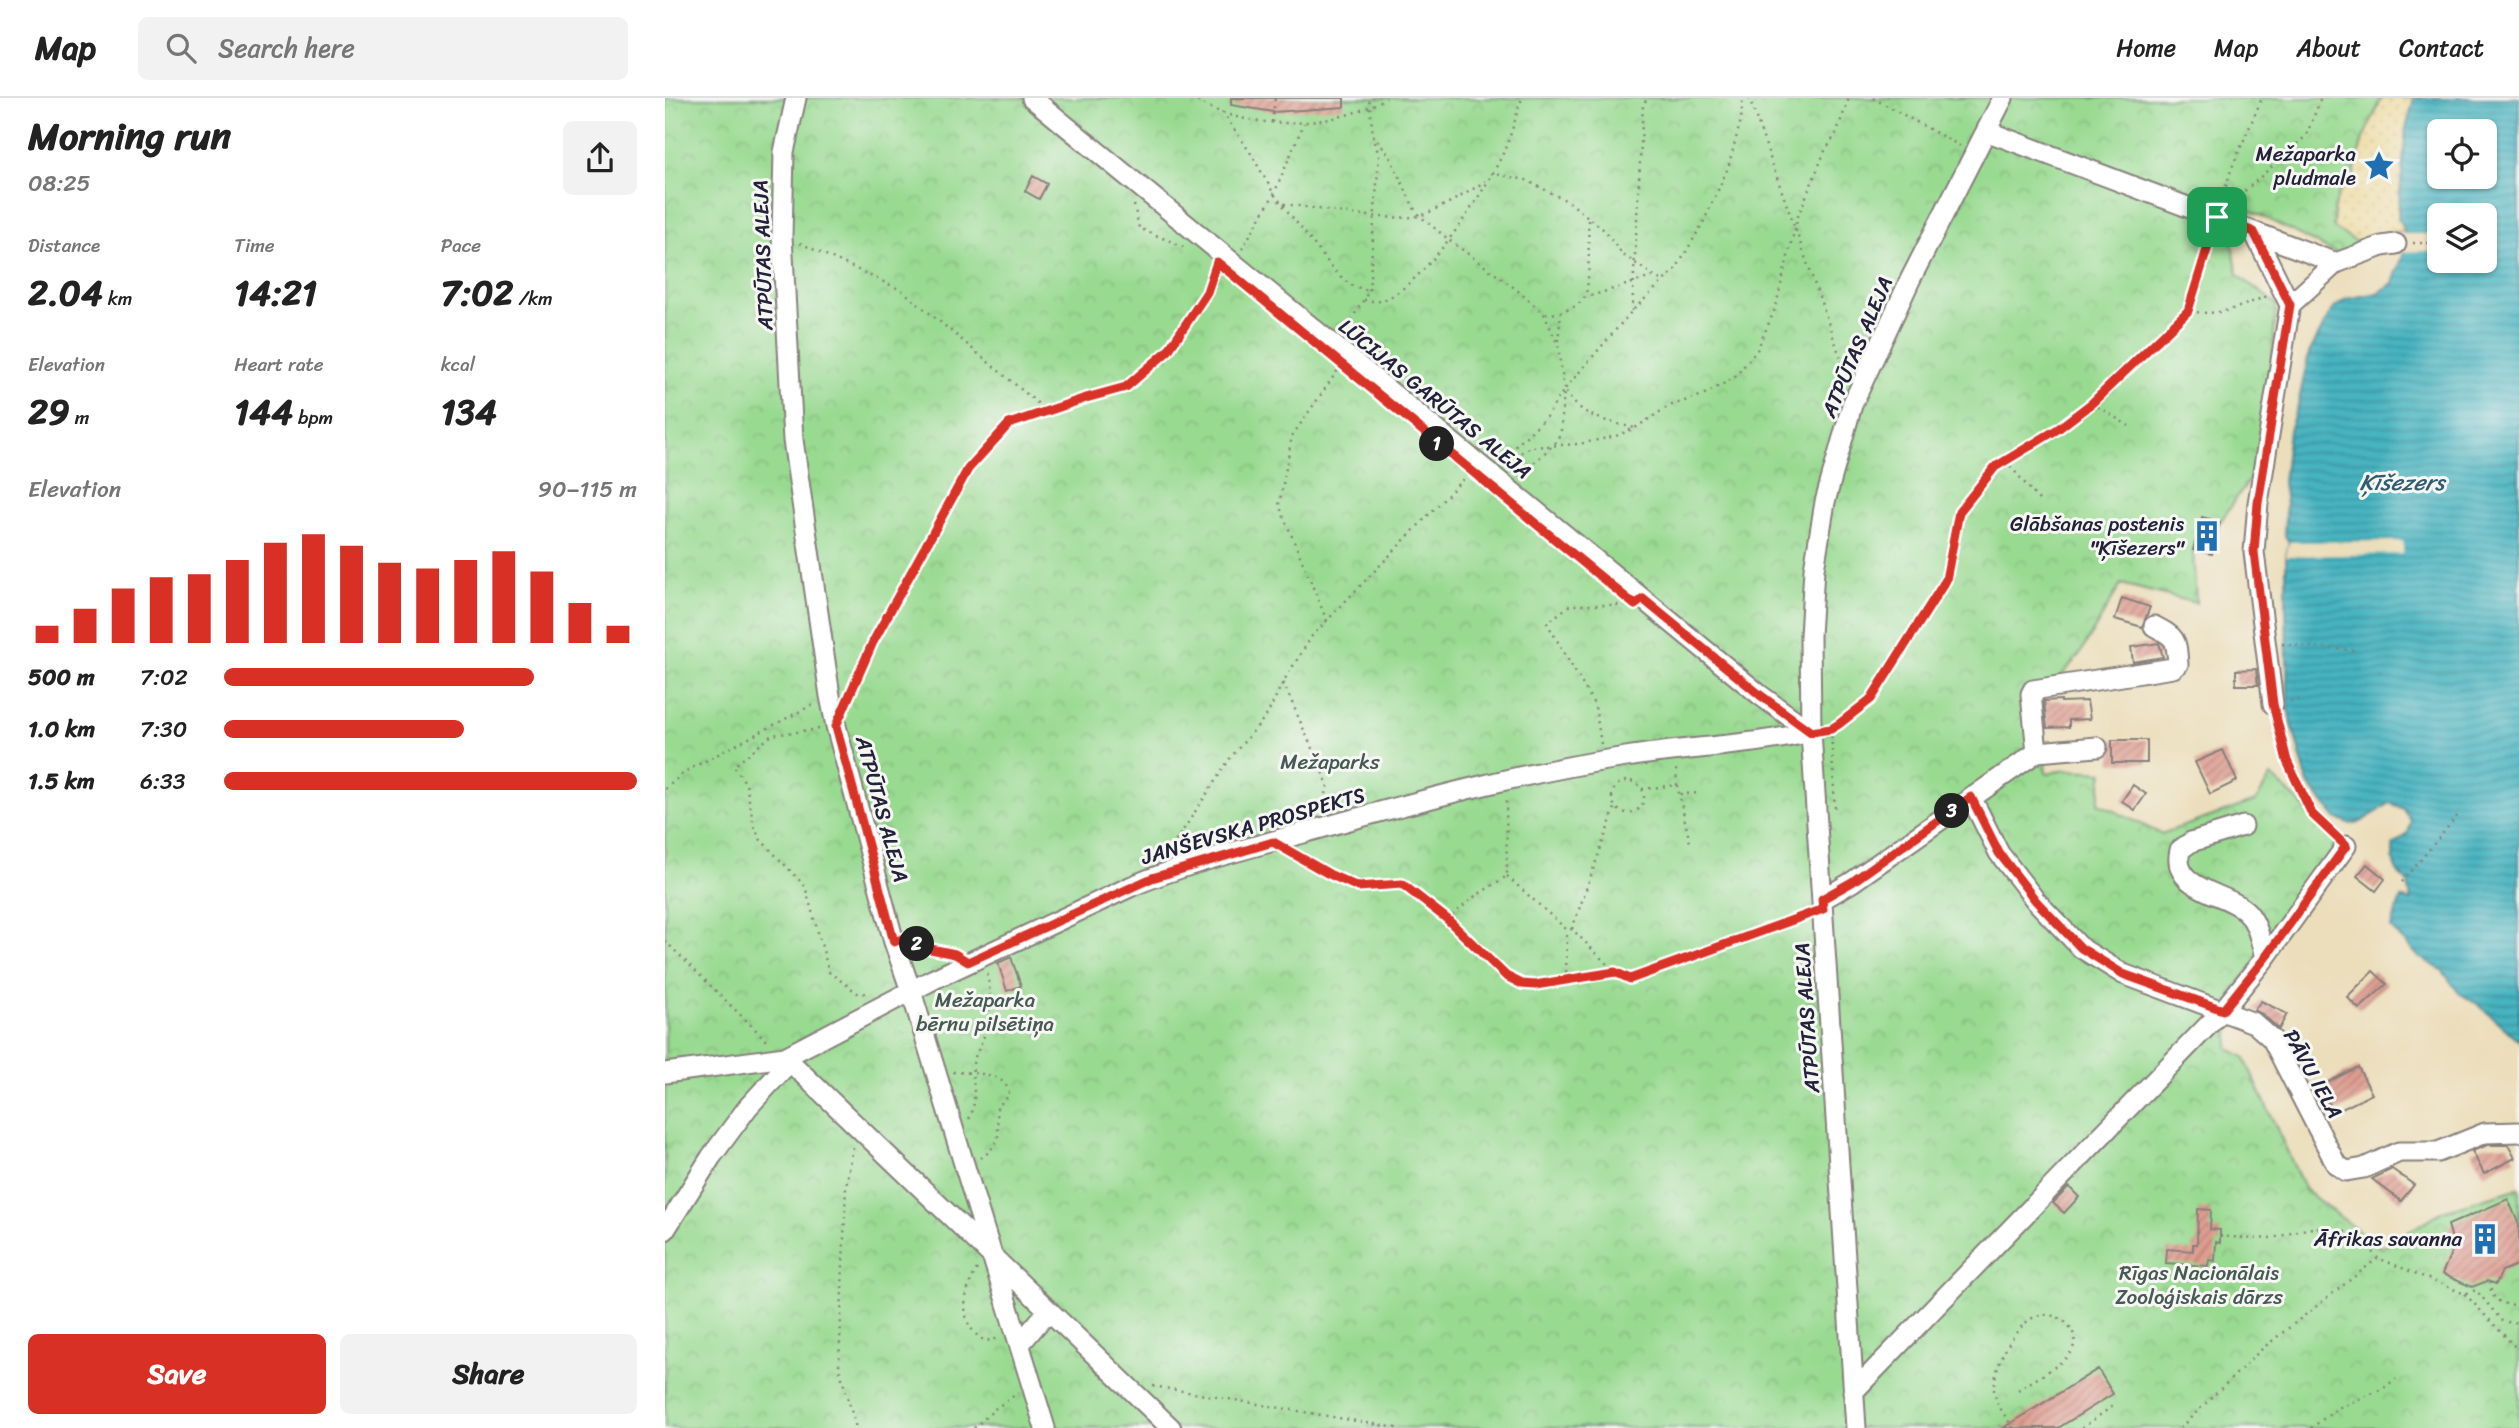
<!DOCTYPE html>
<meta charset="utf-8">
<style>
:root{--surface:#fff;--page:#f2f2f2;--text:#222;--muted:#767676;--line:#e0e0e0;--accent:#d93025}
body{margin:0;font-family:Sriracha,sans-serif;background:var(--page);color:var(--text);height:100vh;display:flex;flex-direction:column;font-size:26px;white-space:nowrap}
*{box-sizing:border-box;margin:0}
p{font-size:23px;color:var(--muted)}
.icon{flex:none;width:38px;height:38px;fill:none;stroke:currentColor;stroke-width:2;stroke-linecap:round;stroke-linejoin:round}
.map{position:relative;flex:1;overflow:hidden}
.drawer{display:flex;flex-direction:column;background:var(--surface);width:665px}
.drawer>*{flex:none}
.tools{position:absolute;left:1762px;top:21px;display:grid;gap:14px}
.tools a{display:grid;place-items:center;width:70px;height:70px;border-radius:10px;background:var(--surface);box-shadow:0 2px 5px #0004;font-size:35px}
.pin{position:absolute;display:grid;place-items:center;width:60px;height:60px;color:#fff;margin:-30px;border-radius:14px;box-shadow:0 4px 10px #0006}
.km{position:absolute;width:35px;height:35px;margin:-18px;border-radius:50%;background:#222;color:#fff;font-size:19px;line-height:35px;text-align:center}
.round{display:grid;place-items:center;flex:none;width:74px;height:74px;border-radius:10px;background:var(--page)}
.head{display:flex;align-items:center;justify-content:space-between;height:119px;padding:0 28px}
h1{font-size:38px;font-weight:700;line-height:52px}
.stats{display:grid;grid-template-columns:repeat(3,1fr);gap:10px;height:119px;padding:7px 28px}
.stats div{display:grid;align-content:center}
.stats b{font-size:35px;font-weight:700}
.stats small{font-size:19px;font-weight:400}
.stats p{font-size:19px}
.chart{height:196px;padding:14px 28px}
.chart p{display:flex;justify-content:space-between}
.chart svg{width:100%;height:126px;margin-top:7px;stroke:var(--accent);stroke-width:6}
.button{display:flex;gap:14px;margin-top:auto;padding:14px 28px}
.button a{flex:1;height:80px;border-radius:10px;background:var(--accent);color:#fff;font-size:28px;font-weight:700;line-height:80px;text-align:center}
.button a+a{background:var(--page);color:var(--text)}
ul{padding:0 28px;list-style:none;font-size:23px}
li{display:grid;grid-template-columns:112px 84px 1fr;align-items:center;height:52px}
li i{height:18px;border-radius:9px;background:var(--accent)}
header{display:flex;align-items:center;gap:42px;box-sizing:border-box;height:98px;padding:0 35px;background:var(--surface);border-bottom:2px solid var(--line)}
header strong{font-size:33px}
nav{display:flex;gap:38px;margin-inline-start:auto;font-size:24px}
.search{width:490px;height:63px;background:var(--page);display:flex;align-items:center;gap:18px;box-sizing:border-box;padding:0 24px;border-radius:10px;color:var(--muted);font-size:26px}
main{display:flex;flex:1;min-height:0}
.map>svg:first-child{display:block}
.sand{fill:url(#sand-dots);stroke:#887e6c;stroke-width:2}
.park{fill:url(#park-crowns);stroke:#5e7e66;stroke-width:2}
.water{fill:url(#water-rules);stroke:#346b7e;stroke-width:2;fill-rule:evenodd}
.pier{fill:#ecdebb}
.building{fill:url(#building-hatch)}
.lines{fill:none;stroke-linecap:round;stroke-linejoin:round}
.minor-casing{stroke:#87807b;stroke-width:23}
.path{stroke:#87807b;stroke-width:2.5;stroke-dasharray:2 5;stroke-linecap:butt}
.minor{stroke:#fff;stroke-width:19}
.route-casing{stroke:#fff;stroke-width:14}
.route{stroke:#d93025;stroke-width:9}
.labels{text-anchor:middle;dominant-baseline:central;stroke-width:6;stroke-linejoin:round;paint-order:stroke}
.poi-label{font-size:21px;fill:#22223b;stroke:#f6f6f2;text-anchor:end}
.street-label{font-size:21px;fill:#22223b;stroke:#f6f6f2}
.park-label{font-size:21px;fill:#465955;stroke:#f6f6f2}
.water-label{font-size:23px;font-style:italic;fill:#305c70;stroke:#f6f6f2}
</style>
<header>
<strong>Map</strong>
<div class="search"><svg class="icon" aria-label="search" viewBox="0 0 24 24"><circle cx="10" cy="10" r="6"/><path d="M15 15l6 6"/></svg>Search here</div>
<nav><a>Home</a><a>Map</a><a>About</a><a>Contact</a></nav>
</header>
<main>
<section class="drawer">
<div class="head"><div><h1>Morning run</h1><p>08:25</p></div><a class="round"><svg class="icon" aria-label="share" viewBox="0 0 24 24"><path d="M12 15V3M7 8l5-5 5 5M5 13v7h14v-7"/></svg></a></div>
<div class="stats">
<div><p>Distance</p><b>2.04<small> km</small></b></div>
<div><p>Time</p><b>14:21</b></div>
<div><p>Pace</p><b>7:02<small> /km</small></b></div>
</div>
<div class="stats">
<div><p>Elevation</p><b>29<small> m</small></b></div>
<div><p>Heart rate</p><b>144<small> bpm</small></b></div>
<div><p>kcal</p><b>134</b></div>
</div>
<div class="chart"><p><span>Elevation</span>90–115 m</p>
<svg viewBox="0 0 160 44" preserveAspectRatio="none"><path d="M5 44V38M15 44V32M25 44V25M35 44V21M45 44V20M55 44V15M65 44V9M75 44V6M85 44V10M95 44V16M105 44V18M115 44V15M125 44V12M135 44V19M145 44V30M155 44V38"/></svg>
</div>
<ul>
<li><b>500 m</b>7:02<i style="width:75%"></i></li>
<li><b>1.0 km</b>7:30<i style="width:58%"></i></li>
<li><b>1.5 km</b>6:33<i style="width:100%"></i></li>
</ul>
<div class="button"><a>Save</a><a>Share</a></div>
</section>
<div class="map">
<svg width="1854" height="1330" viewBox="0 0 1854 1330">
<defs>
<pattern id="sand-dots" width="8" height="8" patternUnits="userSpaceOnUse" patternTransform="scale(1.75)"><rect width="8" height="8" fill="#eeda9e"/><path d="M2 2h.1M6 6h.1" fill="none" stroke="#ccbb89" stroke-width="1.8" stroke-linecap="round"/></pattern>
<pattern id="park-crowns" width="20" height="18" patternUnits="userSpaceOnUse" patternTransform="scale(1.75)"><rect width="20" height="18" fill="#99da91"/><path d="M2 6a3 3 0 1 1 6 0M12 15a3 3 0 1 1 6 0" fill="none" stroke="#84bb7e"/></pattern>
<pattern id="water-rules" width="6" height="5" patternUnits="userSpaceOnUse" patternTransform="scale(1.75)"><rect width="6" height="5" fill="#46b4c0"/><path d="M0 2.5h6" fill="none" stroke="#3a929d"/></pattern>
<pattern id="building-hatch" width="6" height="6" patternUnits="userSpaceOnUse" patternTransform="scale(1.75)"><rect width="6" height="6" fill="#df9d90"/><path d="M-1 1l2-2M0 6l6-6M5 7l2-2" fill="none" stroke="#b48077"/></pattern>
</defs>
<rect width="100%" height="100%" fill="#f6f6f2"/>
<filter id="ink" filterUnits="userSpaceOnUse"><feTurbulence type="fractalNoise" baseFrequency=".0143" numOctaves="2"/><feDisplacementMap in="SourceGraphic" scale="14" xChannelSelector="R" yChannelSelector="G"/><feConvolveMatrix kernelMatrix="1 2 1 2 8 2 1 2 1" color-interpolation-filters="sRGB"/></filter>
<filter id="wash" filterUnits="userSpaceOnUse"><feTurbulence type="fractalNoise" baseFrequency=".00686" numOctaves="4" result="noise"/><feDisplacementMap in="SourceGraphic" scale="28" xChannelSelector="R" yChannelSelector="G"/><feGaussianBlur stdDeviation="1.57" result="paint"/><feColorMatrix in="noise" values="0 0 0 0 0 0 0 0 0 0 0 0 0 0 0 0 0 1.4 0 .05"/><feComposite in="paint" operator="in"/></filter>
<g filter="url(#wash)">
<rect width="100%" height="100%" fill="#ecdebb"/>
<path class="sand" d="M1717,0H1749L1741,31L1733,119L1738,133L1728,134L1724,142L1699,148L1668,130L1669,111L1674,94L1688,79L1698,40Z"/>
<path class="park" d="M0,0H1717L1698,40L1688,79L1674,94L1669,111L1668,130L1699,148L1672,156L1577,108L1565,132L1573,177L1611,206L1600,359L1555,424L1537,419L1528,452L1531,505L1456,486L1415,556L1375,603L1381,675L1403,672L1438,674L1433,705L1496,736L1591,703L1606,678L1681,748L1567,894L1563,950L1579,959L1640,1092L1716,1150L1778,1113L1854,1090V1330H0Z"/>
<path class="water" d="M1749,0H1854V943L1814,907L1794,895L1777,872L1754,859L1726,830L1736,800L1746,803L1743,784C1728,774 1728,764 1728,747L1743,736L1746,723L1739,711L1725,705L1696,724L1684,726L1672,721L1643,686L1623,612L1621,507V458L1624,444L1619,436L1621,406L1618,384L1624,332L1633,307L1644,255L1667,212L1681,201L1713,195L1728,185L1740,152V135L1733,119L1741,31ZM1774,33H1820V79H1774ZM1774,117H1820V163H1774Z"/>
<path class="pier" d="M1737,136H1774V153L1735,154Z
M1738,443V456L1621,458L1624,444Z"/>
<g id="blocks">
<path class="building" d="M566,0H679V9L608,14L566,7Z
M368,78L382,86L374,101L360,93Z
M1537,419L1555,424L1547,456L1528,452Z
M1457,500L1485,509L1477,529L1450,521Z
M1494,545L1498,559L1468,564L1466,549Z
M1591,571L1593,587H1571V572Z
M1396,602V604L1422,603L1425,621L1404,622V629L1382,630L1379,603Z
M1447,642H1482V665H1447Z
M1558,652L1572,683L1545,696L1530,664Z
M1468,687L1481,696L1470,712L1457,703Z
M1702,766L1720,781L1711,793L1692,778Z
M346,859L356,888L342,893L333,865Z
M1708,873L1722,886L1694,911L1682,899Z
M1596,903L1622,916L1614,931L1597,916L1589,912Z
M1693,969L1707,996L1669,1015L1655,988Z
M1823,1047H1843L1850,1060L1819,1076L1807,1053Z
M1727,1071L1749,1087L1736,1103L1707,1081Z
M1404,1089L1414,1099L1399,1115L1388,1105Z
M1843,1101L1854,1127V1166L1837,1173L1831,1186L1822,1183L1807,1189L1777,1176L1789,1148L1783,1127Z
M1533,1111L1546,1112L1545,1131L1555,1132V1145L1551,1144L1550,1163L1544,1162L1543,1168L1501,1165L1502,1151L1528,1153V1146H1532Z
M1433,1271L1448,1296L1393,1330H1338Z"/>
</g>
</g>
<g filter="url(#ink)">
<use href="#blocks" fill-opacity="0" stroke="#87807b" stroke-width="2"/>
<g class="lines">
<defs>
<path id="minor" d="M131,0L119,54L117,138L128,342L165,598L171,628L229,844L246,893L380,1330
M367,0L1095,597L1146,634
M1321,33L1671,165L1625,207L1589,134
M1671,165L1717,148L1731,146
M1608,606L1589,454L1593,405L1625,207
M1372,654L1366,596L1368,592L1508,570L1513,566C1511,541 1512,540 1489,528
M1306,699L1334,755L1371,803L1416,850L1458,876L1589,925L1607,941L1671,1066L1681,1073L1699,1070L1734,1054H1773L1820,1035L1854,1034
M1578,728L1526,744L1515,752C1505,793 1563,794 1582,814C1593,826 1596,845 1600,860
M1158,801L1187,784L1372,654L1432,649
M0,975L120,959L506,1330
M0,1132L46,1059L83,1009L118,971L120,959L269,881L467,788C524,764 586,750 645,733C750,704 854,675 961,659C1023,649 1084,648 1146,634
M355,1246L383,1213
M1188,1294L1558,912L1600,860L1681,748
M1191,1330L1146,634L1145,538L1149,471L1160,404L1187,307L1246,180L1338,0"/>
</defs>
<use href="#minor" class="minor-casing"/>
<path class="path" d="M526,0C536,5 545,10 555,14C605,32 675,28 721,0
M1084,0L1182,278
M1208,0L1295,48
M557,14L585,54L609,96L669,172L685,187L704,193
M607,24L610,0
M708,37L724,57L749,110L755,118L784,142L851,191L879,216L893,247L899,292L896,332L892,343L883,352L854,378
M826,75L861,82L904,104L937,130L958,157L997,183
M1557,102L1566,72L1597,0
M619,106C660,111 706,122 748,119C763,118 807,93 820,83
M469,107L474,130L521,150
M1564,107L1641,38L1656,0
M1820,144H1831
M135,145L238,193L382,313
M1748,145H1774
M577,151L609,96L639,25
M919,200L990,178
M699,202C704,202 710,204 715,203C757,192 823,90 840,51C847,35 851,17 857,0
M967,213L978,7L982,0
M1525,213C1555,219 1574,209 1602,198
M881,216C893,216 911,211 919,200C926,192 923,132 923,119
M679,234L704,193L714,58L708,37L704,0
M893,243L896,216
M901,294C915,319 944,324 970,330
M1427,305L1464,328
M824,353L830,344
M835,363L881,319L899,292L967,213L1011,171L1039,123L1063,70L1076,22L1078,0
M1341,363L1374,402
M838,366L865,349L914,346L951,338L970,330L1004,308L1038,297L1069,280L1092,252L1110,211L1133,118L1160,53L1171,36L1184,0
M662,523L614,407L627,338L673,272
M1617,546L1693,553
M184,599L208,544L303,371L344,326L421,300L461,289L503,253L542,194L550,171
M1625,603L1638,600
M1612,623L1622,663L1647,716L1668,737
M154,631L107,637L69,668L81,686L89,728L95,741L140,788L164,874L194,896L202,895
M1163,631L1174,627L1206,601L1281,482L1294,414L1330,369L1393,331L1427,305L1523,213L1547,135
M1166,631L1170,712
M936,646L930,608L882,525L905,507H959
M947 699a16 16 0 1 1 32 0a16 16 0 1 1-32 0Z
M1012,687L1025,745
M0,691L21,673L149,606
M977,691L1012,687L1011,670
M1015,696L1036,695
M658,710L663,687L618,584L647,538L802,377
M503,755L566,659L602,617L618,584
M629,756L664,776L693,789L737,785L782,822L841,879L857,886L870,887L950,874L966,881L1141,816
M842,778L902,832L907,831L950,874
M1737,784L1793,717
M782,822L809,799L842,778L841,699
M907,831L950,710
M0,843L102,943
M248,844L282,855
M252,861L260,849
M901,881L902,832
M288,974C306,975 344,973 344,998L332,1009L333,1041L325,1053L316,1060
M304,1021C314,1002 306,986 308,966C309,959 313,953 316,946C326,922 327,899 322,875
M188,1049L181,1089L174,1269L191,1330
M1555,1138C1571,1139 1589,1142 1604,1140C1617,1139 1629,1133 1642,1131C1674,1124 1692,1138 1713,1160
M312,1171C298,1194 292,1227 320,1243L336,1240
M1825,1184C1825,1203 1837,1207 1854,1207
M1800,1196L1854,1253
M488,1288L732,1330
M309,1330L331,1310L353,1295
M1348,1330C1341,1318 1329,1305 1329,1291C1329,1268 1351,1221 1376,1217C1397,1214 1418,1235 1406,1254C1397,1267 1367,1283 1353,1292
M1417,1330L1449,1307
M1515,1330L1598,1250L1713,1160L1800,1196L1811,1192L1837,1223L1848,1225L1854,1223
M1646,1330L1673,1310L1717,1291L1731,1281"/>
<use href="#minor" class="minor"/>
</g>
</g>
<g class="lines" filter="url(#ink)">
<defs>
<path id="route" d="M1552,119L1589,134L1625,207L1593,405L1589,454L1608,606L1622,663L1647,716L1681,748L1600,860L1558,912L1458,876L1416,850L1371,803L1334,755L1306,699L1187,784L1157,801L1158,811L965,881L950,874L870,887L857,886L841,878L782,821L737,786L693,789L664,776L608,744L487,780L303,864L290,856L266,851L240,840L229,844L171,628L208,544L303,371L344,326L421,300L461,289L503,253L542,194L552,164L970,507L978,501L1095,597L1146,634L1166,631L1174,626L1206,601L1281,482L1294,414L1330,369L1393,331L1427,305L1523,213Z"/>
</defs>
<use href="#route" class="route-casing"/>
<use href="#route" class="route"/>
</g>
<defs>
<symbol id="sight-bare" viewBox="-9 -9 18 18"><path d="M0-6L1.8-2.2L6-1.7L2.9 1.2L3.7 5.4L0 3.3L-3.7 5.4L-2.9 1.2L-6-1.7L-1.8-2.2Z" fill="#1f6fb2" stroke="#f6f6f2" stroke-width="2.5" paint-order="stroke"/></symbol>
<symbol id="building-bare" viewBox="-9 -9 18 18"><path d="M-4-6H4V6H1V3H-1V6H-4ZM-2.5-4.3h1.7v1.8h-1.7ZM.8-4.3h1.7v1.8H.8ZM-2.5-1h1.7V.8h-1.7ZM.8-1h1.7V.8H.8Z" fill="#1f6fb2" stroke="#f6f6f2" stroke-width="2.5" paint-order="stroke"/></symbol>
</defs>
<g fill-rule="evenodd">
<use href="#sight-bare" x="1692" y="46" width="44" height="44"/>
<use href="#building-bare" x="1520" y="416" width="44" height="44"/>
<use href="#building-bare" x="1798" y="1119" width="44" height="44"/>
</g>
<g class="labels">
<g class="poi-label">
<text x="1691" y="56">Mežaparka<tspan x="1691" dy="24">pludmale</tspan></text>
<text x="1519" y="426">Glābšanas postenis<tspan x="1519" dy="24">"Ķīšezers"</tspan></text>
<text x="1797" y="1141">Āfrikas savanna</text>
</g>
<g class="street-label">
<text transform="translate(98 157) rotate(-92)">ATPŪTAS ALEJA</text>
<text transform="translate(1192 249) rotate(-67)">ATPŪTAS ALEJA</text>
<text transform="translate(770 301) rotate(39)">LŪCIJAS GARŪTAS ALEJA</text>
<text transform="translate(217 711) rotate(75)">ATPŪTAS ALEJA</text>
<text transform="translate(588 728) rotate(-16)">JANŠEVSKA PROSPEKTS</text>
<text transform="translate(1142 920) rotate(-94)">ATPŪTAS ALEJA</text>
<text transform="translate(1648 976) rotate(61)">PĀVU IELA</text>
</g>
<g class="park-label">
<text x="665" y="664">Mežaparks</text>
<text x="320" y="902">Mežaparka<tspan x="320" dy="24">bērnu pilsētiņa</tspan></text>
<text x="1534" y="1175">Rīgas Nacionālais<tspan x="1534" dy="24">Zooloģiskais dārzs</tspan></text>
</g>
<g class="water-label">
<text x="1737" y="384">Ķīšezers</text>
</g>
</g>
</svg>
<div class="tools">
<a><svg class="icon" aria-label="locate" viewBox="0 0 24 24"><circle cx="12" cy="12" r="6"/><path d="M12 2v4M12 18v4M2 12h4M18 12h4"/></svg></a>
<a><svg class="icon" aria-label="layers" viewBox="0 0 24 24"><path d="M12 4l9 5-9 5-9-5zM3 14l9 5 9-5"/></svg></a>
</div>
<div class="pin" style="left:1552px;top:119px;background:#1e9e55"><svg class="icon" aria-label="arrive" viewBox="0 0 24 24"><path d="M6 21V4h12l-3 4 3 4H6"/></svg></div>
<b class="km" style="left:772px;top:346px">1</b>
<b class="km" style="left:252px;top:846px">2</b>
<b class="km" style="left:1287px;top:713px">3</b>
</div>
</main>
